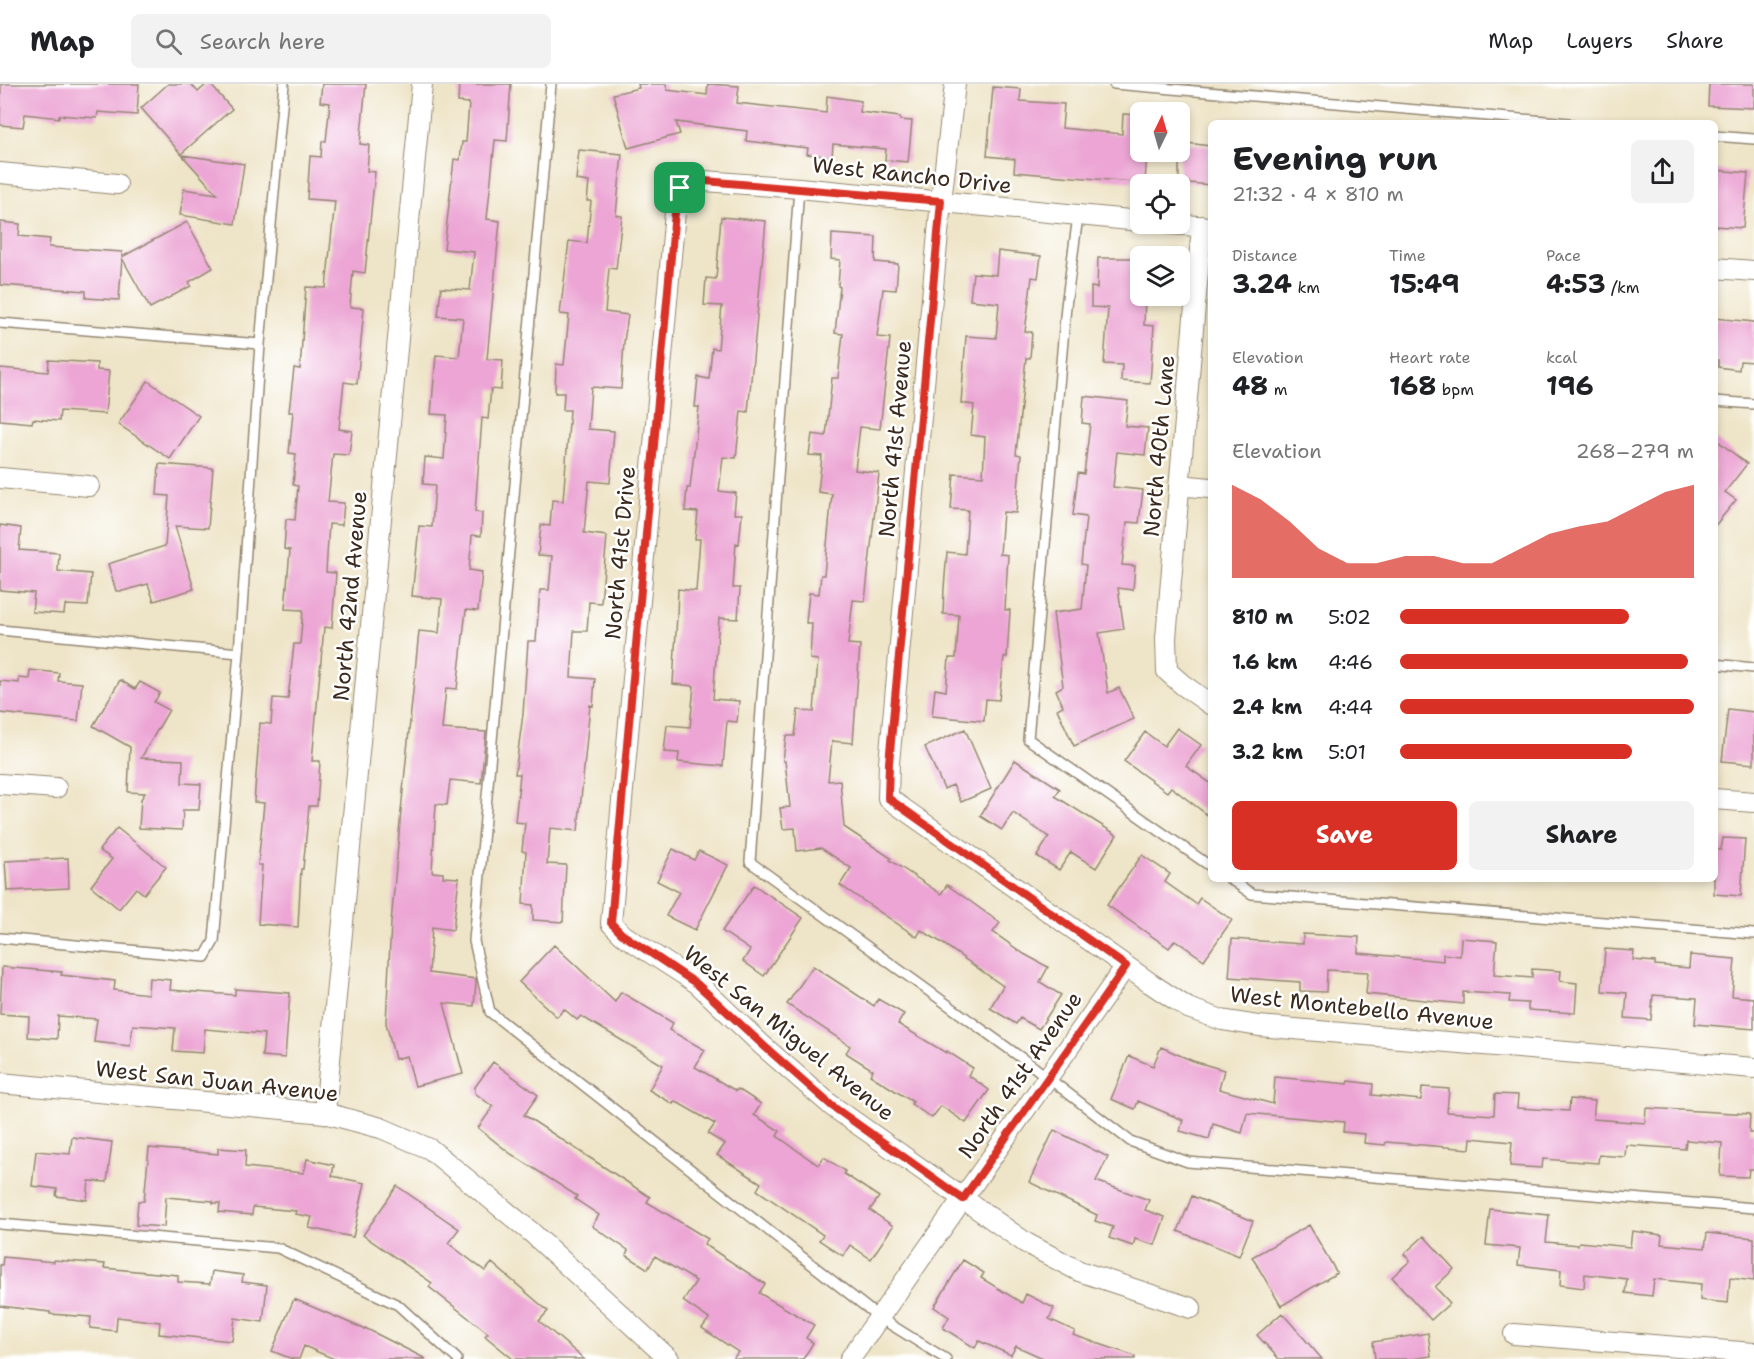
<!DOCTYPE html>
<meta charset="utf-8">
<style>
:root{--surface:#fff;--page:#f2f2f2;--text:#202124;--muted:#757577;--line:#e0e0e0;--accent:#d93025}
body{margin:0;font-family:"Shantell Sans",sans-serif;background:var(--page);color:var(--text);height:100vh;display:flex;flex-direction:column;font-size:22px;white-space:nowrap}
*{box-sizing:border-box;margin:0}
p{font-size:20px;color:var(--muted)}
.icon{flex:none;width:33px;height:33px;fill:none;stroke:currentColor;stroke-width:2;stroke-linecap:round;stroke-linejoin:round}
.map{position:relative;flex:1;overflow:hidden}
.drawer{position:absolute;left:1208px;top:36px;width:510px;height:762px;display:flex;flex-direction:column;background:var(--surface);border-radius:9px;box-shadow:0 3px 9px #0003}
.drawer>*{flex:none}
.needle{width:39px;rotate:5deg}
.fabs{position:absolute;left:1130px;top:18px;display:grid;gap:12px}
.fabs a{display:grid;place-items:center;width:60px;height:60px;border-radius:9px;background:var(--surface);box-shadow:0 3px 9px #0003;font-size:30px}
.pin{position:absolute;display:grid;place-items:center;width:51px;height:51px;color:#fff;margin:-26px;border-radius:12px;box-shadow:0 3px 9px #0006}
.round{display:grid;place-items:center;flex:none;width:63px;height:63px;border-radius:9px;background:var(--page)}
.head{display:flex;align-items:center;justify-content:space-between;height:102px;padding:0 24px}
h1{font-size:33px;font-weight:700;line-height:45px}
.stats{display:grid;grid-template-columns:repeat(3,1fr);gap:9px;height:102px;padding:6px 24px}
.stats div{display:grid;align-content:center}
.stats b{font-size:26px;font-weight:700}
.stats small{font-size:16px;font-weight:400}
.stats p{font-size:16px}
.chart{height:168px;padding:12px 24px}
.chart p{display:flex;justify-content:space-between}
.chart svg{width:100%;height:108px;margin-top:6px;fill:var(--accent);opacity:.7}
.action{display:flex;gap:12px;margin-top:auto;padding:12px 24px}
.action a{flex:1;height:69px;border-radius:9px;background:var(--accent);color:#fff;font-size:24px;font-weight:700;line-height:69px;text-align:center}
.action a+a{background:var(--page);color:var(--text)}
ul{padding:0 24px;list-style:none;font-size:20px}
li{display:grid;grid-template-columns:96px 72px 1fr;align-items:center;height:45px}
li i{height:15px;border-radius:8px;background:var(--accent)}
header{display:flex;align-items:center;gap:36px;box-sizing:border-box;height:84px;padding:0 30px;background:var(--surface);border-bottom:2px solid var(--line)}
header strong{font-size:28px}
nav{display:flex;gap:33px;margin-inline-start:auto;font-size:21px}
.search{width:420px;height:54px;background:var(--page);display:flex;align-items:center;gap:15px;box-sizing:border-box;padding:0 21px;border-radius:9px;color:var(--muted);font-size:22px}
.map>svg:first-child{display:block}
.building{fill:#eca5d4}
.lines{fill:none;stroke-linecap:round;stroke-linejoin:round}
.lane-casing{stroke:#948772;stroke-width:12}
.street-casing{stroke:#948772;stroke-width:22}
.lane{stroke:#fff;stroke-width:9}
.street{stroke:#fff;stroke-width:20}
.route-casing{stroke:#fff;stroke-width:12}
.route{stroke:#d93025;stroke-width:8}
.labels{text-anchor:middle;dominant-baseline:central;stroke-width:5;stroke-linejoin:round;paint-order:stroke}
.street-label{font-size:22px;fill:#3b2a1e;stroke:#fff}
</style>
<header>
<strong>Map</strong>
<div class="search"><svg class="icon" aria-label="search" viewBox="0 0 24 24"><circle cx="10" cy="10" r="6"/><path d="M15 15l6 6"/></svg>Search here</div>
<nav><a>Map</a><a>Layers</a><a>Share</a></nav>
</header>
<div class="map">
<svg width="1754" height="1275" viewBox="0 0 1754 1275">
<rect width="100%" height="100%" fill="#fff"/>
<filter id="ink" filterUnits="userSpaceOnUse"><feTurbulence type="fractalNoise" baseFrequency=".0167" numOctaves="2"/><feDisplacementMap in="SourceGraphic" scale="12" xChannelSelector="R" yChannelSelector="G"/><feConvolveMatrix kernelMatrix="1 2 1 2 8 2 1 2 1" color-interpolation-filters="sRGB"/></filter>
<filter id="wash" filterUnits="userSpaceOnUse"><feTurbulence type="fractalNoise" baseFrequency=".008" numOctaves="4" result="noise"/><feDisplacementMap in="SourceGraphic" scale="24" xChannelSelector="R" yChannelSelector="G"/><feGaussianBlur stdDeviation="1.35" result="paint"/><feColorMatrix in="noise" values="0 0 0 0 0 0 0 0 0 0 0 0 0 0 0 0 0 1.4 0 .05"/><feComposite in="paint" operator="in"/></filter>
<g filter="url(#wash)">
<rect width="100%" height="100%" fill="#eee4c7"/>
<g id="blocks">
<path class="building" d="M1,0H139L137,31L98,28L97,34L59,31V34L25,30L23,43L0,41Z
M168,0H191L198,8L207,0H210L232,25L181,70L141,24Z
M322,0H366L360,60L369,61L367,87L375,88L365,189L353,187L350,223L364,224L357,300L344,298L339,345L352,347L349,371L333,370L328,418L344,419L342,441L329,440L326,488L336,489L332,544L324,543L312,677H320L317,722H309L303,785H301L298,843L258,840L262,781H258L264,719L254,718L260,639L271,640L273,614L288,615L294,560H300L303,526L285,525L290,466L284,465L286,435L295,436L298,402L293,401L296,370L289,369L293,328H289L294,284L300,285L306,203L326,204L335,117L307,115L310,72L321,73L322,57H326L330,19L320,18Z
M459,0H511L507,57L495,56L487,135L500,137L487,275L503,276L501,306L491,305L488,335L482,334L475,428L482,429L481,452L472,451L469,486L482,488L478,527L466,526L457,605L446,604L442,645L486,648L481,699L450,696L447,721L436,720L432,788L443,789V793L459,794L453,846L432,843L429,889L476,895V898L474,922L444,919L463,990L415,1002L407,972L395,975L386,939L391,839L401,727L419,547L439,549L442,515L412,512L419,442L432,443L435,401L423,400L425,373L444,375L447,331L431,330L436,271L459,273L463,234L438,232L441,204L470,206L474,168L444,165L454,75L460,76L462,58H466L469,19L458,18Z
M638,0H666L667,6L707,11L708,0L739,2L737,19L826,29L827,12L861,17L860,28L900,33V36L912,37L908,78L885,76L886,65L833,60L832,73L807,70L808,64L746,57L747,47L676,38L680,50L628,64L613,10L639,4Z
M1709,0H1754V24L1708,22Z
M993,3L1021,5L1020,17L1064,20L1062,44L1122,50L1123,30L1140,31V68H1147L1145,99L1014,88L1015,75L987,72Z
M1179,58L1210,62V101L1179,98Z
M579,66L622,70L616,131L622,132L616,185L609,184L605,228L628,231L624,258L621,305L591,303L588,345L614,347L610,399L589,397L584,449L607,452L601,519L589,518L587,547H574L571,593L595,595L593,622L590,621L578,747L550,744L547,780L566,781L563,838L533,836V821L523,820L526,768L522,767L525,739L515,738L520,690H515L523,630L528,557H536L540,506H549L552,472L538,471L541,441L550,442L552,416L563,417L570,326H563L564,309H555L556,280L564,281L569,231L560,230L569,157L587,159L591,117H587L589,98L576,96Z
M182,71L244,80L235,140L180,131L184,105L217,110Z
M1714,86L1748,89L1743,144L1714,142Z
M721,133L766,137L748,328L741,327L736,374L723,373L719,407L736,409L734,430H742L739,460L736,459L733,504H740L738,535L719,534L713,615L739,617L737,638L727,637L723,682L678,678L679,669L664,668L667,641L690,643L694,602L673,600L677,531L678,505L696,507L700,455H695L698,428L685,427L687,404H690L699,323H695L698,293L709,295L712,264L718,265L722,222L704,221L706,194L716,195Z
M0,138L20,140L19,152L50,155L49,163L122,168V173L187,138L213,184L189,198L191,202L150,224L122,174L119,216L86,214V207L0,201Z
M832,150L876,153L875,178L898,180L896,206L883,205L877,253L890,254L880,345L860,343L855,386L879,389L865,517L853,516L848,560L860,561L853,659L832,657L828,697L840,696L844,743L891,774L890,776L941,810L947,801L967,815L1000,839L993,848L1024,870L1048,883L1040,898L1061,911L1039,945L1020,934L1016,940L990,924L1003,902L939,857L921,846L917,853L840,801L851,784L821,764L797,767L795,744L783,745L780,724L790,723L785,677H783L786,652H795L798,626L814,628L818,576L810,575L812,539H806L809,509L819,510L821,491H824L832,410L818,408L822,372L809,371L812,350L826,352L832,294H838L843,250L835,249L840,203L838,202L840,176L831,175Z
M998,167L1041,172L1038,194L1032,193L1025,248H1032L1030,274H1026L1016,370L1021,371L1016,429L1003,428L1000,470L1008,471L1005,526H1010L1007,573H1004L999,616L986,615L984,637L932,632L935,605L946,607L949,574H956L959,531L943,530L944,504L947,468L965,470L968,426L951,425L954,390L983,392L985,353L971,351L974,321L961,319L966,252L996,254L999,219L970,216L973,189L996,191Z
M1098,174H1140V212H1145L1144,241L1154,242L1150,299L1121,297L1122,281L1104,280L1108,224L1091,223V203L1097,204Z
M1714,234L1754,238V278L1740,277L1739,286L1718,283V276L1714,275Z
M49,276L97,279V286L109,287L105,330L60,327L59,337L33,335L32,339L0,336V284L48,288Z
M148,297L199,332L170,375L118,340Z
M1084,312L1128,317L1125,342L1148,344L1145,371L1117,368L1113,403L1143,406L1139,439L1127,438L1122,481L1135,482L1133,506L1118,504L1124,545L1099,549L1108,609L1119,604L1134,635L1074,662L1057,625L1063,622L1056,606L1063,602L1053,529L1082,525L1086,481L1081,480L1086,433L1073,431L1078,389L1084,390L1090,340L1082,339Z
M1714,354L1747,380L1725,408L1736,416L1714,443Z
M159,380L213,384L208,444L175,442L194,505L154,517L148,500L123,507H116L108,480L165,462L169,412L157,411Z
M0,441L21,444L19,466L59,469L58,487L91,490L88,522L65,521L64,530L32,528L34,509L0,506Z
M30,586L59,589L58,597L82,599L78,637L0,629V597L19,599V594L29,595Z
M120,596L135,605L140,598L160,609L154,618L169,626L141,674L183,676L182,699L201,700L199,726H183L182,746L139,744L141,715L145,709L128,708L130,663L93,642Z
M1728,625L1754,628V680L1722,677Z
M1177,644L1201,661L1186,682L1210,699V733L1171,703L1167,708L1124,677L1145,648L1164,662Z
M965,645L991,705L961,718L953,701L944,705L925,663Z
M1015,676L1060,705L1055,712L1117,751L1096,784L1071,768L1059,786L1037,772L1049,753L1013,729L1002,746L980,732Z
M117,744L166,783L144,810L136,804L119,825L91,802L112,775L99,766Z
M1723,754L1745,755L1741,812L1714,810V766H1721Z
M673,765L694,776L699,767L728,781L695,846L666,832L679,808L657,797Z
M1142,771L1170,790L1165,798L1196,820L1200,814L1232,836L1204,876L1175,856L1169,864L1107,821Z
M68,774L69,804L7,807L5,777Z
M754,801L803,834L764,892L743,877L750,866L722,847Z
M1303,850L1359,853L1358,869L1443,877V870L1460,872L1461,854L1497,857L1494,891L1532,894V885L1561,887L1560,897L1577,899L1575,929L1528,926V919L1509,918L1510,911L1463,908V920L1366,910L1368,888L1327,886L1326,908L1300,907V898L1229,893L1232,855L1303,860Z
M554,861L615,918L621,908L673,939L669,946L705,966L695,983L736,1007L738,1005L761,1020L754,1031L780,1047L777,1052L818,1081L824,1073L845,1087L844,1090L879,1113L870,1126L893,1142L871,1175L850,1161L843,1172L819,1156L823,1151L757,1106L761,1099L717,1071L725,1060L708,1050L715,1040L675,1017L673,1020L649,1006L663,981L581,932L577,936L564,925L557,933L519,898Z
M1605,865L1634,867L1633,876L1655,878V881L1689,884L1690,871L1735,875L1732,912L1754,914V945L1695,940L1697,914L1653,911L1651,936L1625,934L1627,909L1602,907Z
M813,882L874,922L878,915L904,930L898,940L946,969L947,967L973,984L968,991L989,1006L966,1039L941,1022L932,1034L911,1020L913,1018L870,991L873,986L846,969L850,962L787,920Z
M2,883L62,888L61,891L115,897L114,906L148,910L149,894L171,896L170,906L235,911V905L290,909L285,974L262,972L264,950L205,945L203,969L173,967L175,944L133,941L130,962L94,958L97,935L58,932L57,955L28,953L29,932L0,930Z
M1161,963L1193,977L1224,986L1219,1005L1273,1020L1275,993L1348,1000L1349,997L1373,1000L1372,1011L1421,1016L1422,1003L1449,1005L1447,1028L1494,1031L1495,1010L1518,1011L1517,1024L1569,1027L1570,1015L1595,1017L1593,1035L1645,1039L1646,1024L1750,1030L1749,1049H1754V1085H1749L1748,1093L1720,1092L1722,1059L1686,1056L1685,1065L1626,1061L1625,1073L1599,1071L1598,1079L1543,1075L1542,1084L1510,1082L1512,1058L1471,1054L1470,1065L1386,1058L1385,1061L1364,1059L1365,1050L1343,1048L1344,1038L1247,1029L1242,1049L1213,1040L1209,1055L1180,1047L1183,1036L1138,1017L1135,1025L1111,1015L1129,972L1153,982Z
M493,978L538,1011L524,1031L650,1113L647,1118L708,1155L704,1160L765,1200L759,1209L814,1241L806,1254L813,1259L803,1275H733L738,1268L702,1244L709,1235L683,1217L696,1197L655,1172L648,1185L626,1171L628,1166L592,1142L599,1131L575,1115L577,1112L511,1070L478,1044L493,1023L475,1009V1003Z
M1054,1046L1108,1073L1096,1097L1149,1116L1145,1126L1165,1133L1155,1161L1135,1155L1133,1162L1109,1154L1113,1143L1095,1137L1097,1131L1029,1098Z
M72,1053L112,1058L107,1098L89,1097L87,1116L56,1112L57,1105L32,1102L36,1067L70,1070Z
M149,1064L218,1070V1064L246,1066L245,1083L304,1089L307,1075L334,1081L332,1092L365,1099L353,1153L309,1144L312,1133L295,1130L296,1127L253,1123L252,1131L219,1128L220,1119H213V1117L166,1113L164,1143L136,1141L138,1117H144Z
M397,1102L459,1145L448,1159L485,1187L492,1179L548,1227L539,1237L584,1275H513L485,1252L488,1249L429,1203L432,1199L363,1151Z
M1192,1112L1253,1137L1239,1172L1178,1147Z
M1490,1125L1549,1131L1546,1158L1578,1161L1579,1158L1630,1163L1632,1147L1662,1151L1661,1160L1705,1164L1707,1149L1754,1154V1197L1730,1194L1728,1219L1700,1216L1701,1200L1654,1195L1652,1212L1625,1209L1627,1195L1585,1190L1584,1204L1560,1201L1561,1186L1518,1181L1520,1164L1486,1161Z
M1309,1141L1337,1189L1281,1222L1252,1173Z
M1424,1152L1454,1185L1435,1203L1450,1219L1431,1236L1392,1193L1410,1177L1404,1170Z
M3,1173L54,1178V1176L105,1180L104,1184L178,1191V1198L210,1200L212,1187L243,1191L242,1198L267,1201L263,1238L235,1234L232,1257L159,1250L160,1238L117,1233L116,1247L90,1244L91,1233L50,1230V1228L0,1222V1181H2Z
M963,1176L984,1189L981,1194L1022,1219L1026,1210L1054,1224L1049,1235L1075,1247L1073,1251L1135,1272V1275H1045L1016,1262L1011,1271L979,1257L975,1264L943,1244L949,1233L934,1223Z
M294,1215L364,1245L365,1244L426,1275H334L304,1262L299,1275H292L272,1267Z
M1282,1229L1322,1275H1279L1257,1251Z
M1428,1249L1431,1272L1413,1275H1375L1373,1258Z"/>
</g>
</g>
<g filter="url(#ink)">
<use href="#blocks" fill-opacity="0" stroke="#948772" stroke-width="1.5"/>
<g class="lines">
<defs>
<path id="lane" d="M551,0L474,857L490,928L880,1234L946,1275
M1114,0L1569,39
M1714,52L1754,55
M799,104L750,778L1034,983L1130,1057L1188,1078L1754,1124
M1078,132L1066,222L1028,655L1210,782
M0,239L260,260
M1714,317L1754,320
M0,546L239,569
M1714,580L1754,584
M1230,795L1252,810L1754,850
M0,854L205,873L214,857L239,569L260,260L284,0
M0,1140L278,1164L398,1221L457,1275"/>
<path id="street" d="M955,0L941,117L889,679L888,714L1150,899L1188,924L1222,936L1259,942L1754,984
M0,89L117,100
M1140,137L799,104L705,97L680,104L675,128L611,839L623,851L697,899L763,962L832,1022L1026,1159L1079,1187L1191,1224
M1171,140L1210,143
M1202,142L1166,554L1167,587L1183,601L1210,620
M1714,184L1754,187
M0,394L89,402
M1179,401L1210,404
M0,700L56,704
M1714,715L1754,718
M0,999L325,1029L381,1044L430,1065L531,1148L669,1275
M325,1029L422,0
M1514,1250L1754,1269
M850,1275L1126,882"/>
</defs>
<use href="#lane" class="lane-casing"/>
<use href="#street" class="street-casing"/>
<use href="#lane" class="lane"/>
<use href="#street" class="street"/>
</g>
</g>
<g class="lines" filter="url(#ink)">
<defs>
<path id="route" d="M705,97L941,117L889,679L888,714L1126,882L963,1115L832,1022L764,962L697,900L622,850L611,839L675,128L680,104Z"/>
</defs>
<use href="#route" class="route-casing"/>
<use href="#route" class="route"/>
</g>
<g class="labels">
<g class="street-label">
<text transform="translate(912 91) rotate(6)">West Rancho Drive</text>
<text transform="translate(895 355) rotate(-85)">North 41st Avenue</text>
<text transform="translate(1159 362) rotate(-85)">North 40th Lane</text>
<text transform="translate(620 469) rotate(-85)">North 41st Drive</text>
<text transform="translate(350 512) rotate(-85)">North 42nd Avenue</text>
<text transform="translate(1362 924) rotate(6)">West Montebello Avenue</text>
<text transform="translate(789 949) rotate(39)">West San Miguel Avenue</text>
<text transform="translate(1020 991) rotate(-55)">North 41st Avenue</text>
<text transform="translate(217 997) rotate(6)">West San Juan Avenue</text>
</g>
</g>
</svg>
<div class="fabs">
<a><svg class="needle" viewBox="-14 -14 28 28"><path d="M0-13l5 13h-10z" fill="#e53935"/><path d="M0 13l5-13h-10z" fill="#757577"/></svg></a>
<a><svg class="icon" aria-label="locate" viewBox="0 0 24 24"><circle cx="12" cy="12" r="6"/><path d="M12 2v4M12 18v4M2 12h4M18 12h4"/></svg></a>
<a><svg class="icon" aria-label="layers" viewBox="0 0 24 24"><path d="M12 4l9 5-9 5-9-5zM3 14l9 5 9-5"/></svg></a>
</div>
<div class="pin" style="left:680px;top:104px;background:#1e9e55"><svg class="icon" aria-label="arrive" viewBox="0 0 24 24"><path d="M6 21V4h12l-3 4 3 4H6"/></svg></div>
<section class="drawer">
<div class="head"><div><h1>Evening run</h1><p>21:32 · 4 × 810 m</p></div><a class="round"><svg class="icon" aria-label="share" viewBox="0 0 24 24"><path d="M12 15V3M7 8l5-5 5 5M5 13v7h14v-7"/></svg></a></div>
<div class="stats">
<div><p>Distance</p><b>3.24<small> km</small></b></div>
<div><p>Time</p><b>15:49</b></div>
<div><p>Pace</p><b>4:53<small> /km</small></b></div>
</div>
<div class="stats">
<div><p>Elevation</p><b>48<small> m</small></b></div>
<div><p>Heart rate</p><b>168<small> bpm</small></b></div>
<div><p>kcal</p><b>196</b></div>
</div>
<div class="chart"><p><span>Elevation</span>268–279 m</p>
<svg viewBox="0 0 160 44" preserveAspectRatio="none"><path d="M0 44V6L10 12L20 21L30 32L40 38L50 38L60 35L70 35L80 38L90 38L100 32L110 26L120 23L130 21L140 15L150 9L160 6V44z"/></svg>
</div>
<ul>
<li><b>810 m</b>5:02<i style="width:78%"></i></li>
<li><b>1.6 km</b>4:46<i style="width:98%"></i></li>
<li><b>2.4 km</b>4:44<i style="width:100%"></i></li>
<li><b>3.2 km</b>5:01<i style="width:79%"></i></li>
</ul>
<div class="action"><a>Save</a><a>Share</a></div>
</section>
</div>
